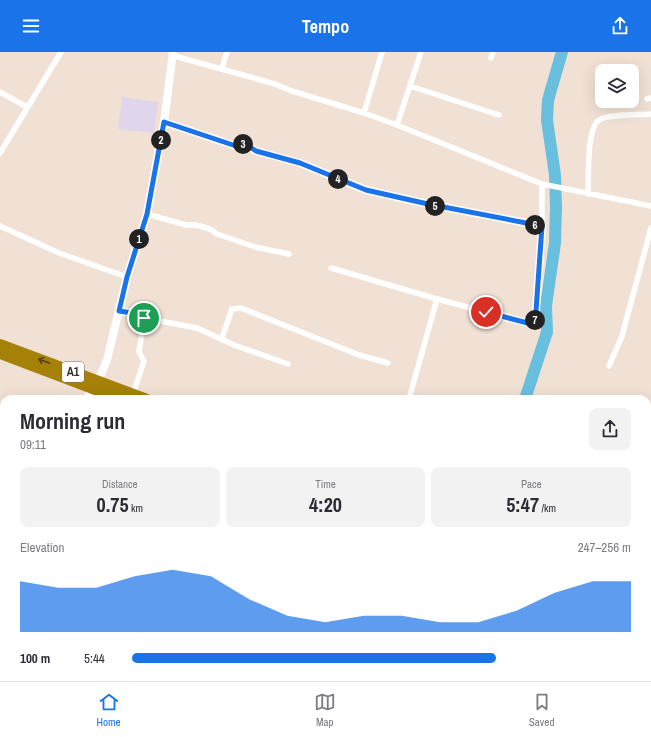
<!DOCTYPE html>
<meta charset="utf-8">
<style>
:root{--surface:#fff;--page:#f2f2f3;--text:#2b2b33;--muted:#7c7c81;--line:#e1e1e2;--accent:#1a73e8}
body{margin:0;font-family:"Archivo Narrow",sans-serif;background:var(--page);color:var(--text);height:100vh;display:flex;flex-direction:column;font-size:15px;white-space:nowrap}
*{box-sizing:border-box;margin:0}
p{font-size:13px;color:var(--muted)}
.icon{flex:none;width:22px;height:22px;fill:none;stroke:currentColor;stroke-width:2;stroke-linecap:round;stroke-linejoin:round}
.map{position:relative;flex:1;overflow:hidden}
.panel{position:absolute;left:0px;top:343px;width:651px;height:286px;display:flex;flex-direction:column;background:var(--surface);border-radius:12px 12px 0 0;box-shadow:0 4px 16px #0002}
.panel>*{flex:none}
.buttons{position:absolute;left:595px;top:12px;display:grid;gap:8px}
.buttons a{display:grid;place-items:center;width:44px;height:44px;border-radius:8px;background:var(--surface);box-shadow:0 4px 16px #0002;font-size:20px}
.pin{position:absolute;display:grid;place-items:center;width:34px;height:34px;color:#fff;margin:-17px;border:2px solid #fff;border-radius:50%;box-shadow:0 1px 4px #0007}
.km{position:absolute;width:20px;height:20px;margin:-10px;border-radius:50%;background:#222;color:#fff;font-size:11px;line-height:20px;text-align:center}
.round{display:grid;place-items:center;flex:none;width:42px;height:42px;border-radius:8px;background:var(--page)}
.overview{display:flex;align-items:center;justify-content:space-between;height:68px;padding:0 20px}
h1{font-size:22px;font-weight:800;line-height:30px}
.figures{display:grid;grid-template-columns:repeat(3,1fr);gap:6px;height:68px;padding:4px 20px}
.figures div{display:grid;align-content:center;border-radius:8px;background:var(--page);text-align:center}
.figures b{font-size:20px;font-weight:800}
.figures small{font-size:11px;font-weight:400}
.figures p{font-size:11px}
.chart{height:112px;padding:8px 20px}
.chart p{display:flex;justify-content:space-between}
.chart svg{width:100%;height:72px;margin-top:4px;fill:var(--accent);opacity:.7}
ul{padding:0 20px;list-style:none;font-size:13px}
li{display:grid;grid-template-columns:64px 48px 1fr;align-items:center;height:30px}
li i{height:10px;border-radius:5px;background:var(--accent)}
header{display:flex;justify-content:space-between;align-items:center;height:52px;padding:0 20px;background:var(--accent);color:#fff;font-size:18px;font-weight:800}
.tabs{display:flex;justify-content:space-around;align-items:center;height:56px;border-top:1px solid var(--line);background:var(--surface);font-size:11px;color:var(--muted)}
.tabs a{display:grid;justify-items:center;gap:2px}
.tabs .selected{color:var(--accent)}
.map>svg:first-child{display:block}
.commercial{fill:#dfd6eb}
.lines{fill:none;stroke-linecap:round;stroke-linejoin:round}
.river{stroke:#68bfde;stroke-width:12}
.street{stroke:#fff;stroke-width:5.5}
.secondary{stroke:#fff;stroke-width:8}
.highway{stroke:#a58108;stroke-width:10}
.oneway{stroke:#504321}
.route-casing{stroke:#fff;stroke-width:8}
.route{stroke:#1a73e8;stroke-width:5}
.labels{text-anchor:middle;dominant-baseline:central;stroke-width:3;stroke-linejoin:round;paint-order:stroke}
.shield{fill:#fff;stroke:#716d69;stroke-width:1}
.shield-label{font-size:12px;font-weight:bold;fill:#342e29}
</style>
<header><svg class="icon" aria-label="menu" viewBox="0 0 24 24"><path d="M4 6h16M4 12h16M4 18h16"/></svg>Tempo<svg class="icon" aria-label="share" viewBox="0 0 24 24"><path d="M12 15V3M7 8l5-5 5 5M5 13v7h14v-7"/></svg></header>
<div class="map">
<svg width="651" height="629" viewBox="0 0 651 629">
<rect width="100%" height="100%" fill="#f1e1d4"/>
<path class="commercial" d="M122,45L158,50L154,81L118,77Z"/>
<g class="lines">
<path class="river" d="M525,347L547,280L546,254L555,191L556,155L555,123L547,68L548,48L562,0
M450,629L451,625"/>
<path class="street" d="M173,3L178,5L275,32L292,39L364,61L397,73L542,132L651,154
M491,6L493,0
M222,16L227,0
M410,34L499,63
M0,40L27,55
M647,47L651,46
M364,61L382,0
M164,70L236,94L237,92L245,93L256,99L300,111L366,138L428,152L542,174
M397,73L421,0
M0,101L61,0
M588,142C589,126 586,77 599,68C607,62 640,63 651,62
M147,162L186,173H196L210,177L217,182L255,195L289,202
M0,174L59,201L127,225
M331,216L437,247L535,273L542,174V132
M119,259L139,262L144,266L197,276L234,293L288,312
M222,286L232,257L241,256L359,303L388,311
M609,314L622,284L651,176
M133,342L144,309L139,300L144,266
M409,347L437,247
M647,478L651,466
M0,603L4,604
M82,625L96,629
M300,629L302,625
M504,629L506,625"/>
<path class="secondary" d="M98,329L107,308L127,225L147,162L164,70L173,0
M86,347L93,338
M0,451L4,447"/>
<path class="highway" d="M0,292L147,347
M0,302L119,347
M647,537L651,539
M647,546L651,548"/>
</g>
<defs><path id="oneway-shaft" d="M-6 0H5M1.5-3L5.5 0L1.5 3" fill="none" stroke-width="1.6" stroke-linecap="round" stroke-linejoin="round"/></defs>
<use class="oneway" href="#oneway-shaft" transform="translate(44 309) rotate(-159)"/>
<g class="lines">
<defs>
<path id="route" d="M144,266L139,262L119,259L127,225L147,162L164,70L236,94L237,92H245L256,99L300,111L366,138L428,152L542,174L535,273L486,260"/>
</defs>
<use href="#route" class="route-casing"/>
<use href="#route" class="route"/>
</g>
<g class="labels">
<rect class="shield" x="62" y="310" width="22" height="20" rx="3"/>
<g class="shield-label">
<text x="73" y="320">A1</text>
</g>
</g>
</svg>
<div class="buttons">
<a><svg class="icon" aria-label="layers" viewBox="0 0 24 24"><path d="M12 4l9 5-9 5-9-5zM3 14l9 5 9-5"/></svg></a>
</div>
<div class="pin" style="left:144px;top:266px;background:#1e9e55"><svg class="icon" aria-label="arrive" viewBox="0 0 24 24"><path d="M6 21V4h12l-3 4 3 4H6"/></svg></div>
<div class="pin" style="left:486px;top:260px;background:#d93025"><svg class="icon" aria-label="check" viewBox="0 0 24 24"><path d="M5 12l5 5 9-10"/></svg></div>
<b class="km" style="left:139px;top:187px">1</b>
<b class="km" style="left:161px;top:88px">2</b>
<b class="km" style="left:243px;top:92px">3</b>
<b class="km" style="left:338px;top:127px">4</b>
<b class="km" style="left:435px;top:154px">5</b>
<b class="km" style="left:535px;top:173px">6</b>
<b class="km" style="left:535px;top:268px">7</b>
<section class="panel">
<div class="overview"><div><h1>Morning run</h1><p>09:11</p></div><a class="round"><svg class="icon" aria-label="share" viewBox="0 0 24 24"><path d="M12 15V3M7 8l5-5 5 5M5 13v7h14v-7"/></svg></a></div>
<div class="figures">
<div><p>Distance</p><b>0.75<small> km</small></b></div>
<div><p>Time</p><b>4:20</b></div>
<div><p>Pace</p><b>5:47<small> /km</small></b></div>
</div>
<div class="chart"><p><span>Elevation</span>247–256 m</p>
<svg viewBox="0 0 160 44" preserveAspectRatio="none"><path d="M0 44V13L10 17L20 17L30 10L40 6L50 10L60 24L70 34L80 38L90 34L100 34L110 38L120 38L130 31L140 20L150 13L160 13V44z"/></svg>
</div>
<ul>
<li><b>100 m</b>5:44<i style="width:73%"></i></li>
</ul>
</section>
</div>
<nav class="tabs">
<a class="selected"><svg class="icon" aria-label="home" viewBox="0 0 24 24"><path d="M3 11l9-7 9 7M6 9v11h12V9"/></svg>Home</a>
<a><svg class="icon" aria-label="map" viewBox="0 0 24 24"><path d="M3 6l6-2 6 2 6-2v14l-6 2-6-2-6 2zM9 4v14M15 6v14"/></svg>Map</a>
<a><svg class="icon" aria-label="saved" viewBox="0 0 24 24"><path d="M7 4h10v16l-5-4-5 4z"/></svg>Saved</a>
</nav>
